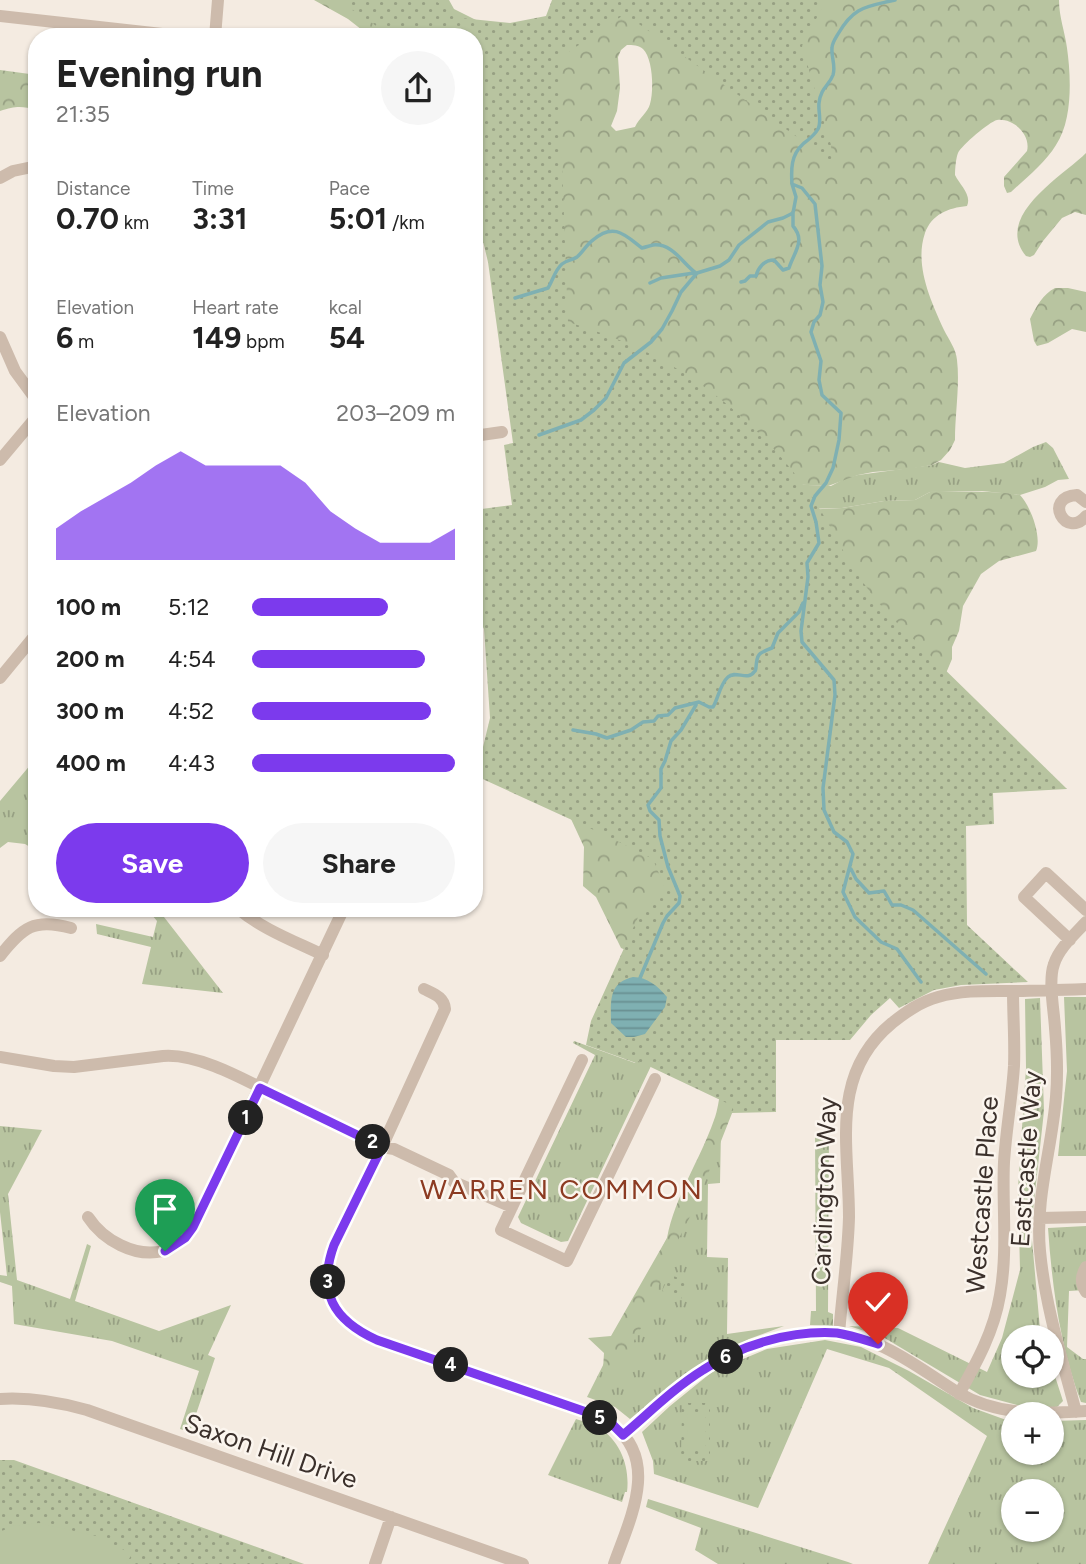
<!DOCTYPE html>
<meta charset="utf-8">
<style>
:root{--surface:#fff;--page:#f6f6f6;--text:#222;--muted:#767676;--accent:#7c3aed}
body{margin:0;font-family:Figtree,sans-serif;background:var(--page);color:var(--text);height:100vh;display:flex;flex-direction:column;font-size:26px;white-space:nowrap}
*{box-sizing:border-box;margin:0}
p{font-size:23px;color:var(--muted)}
.icon{flex:none;width:38px;height:38px;fill:none;stroke:currentColor;stroke-width:2;stroke-linecap:round;stroke-linejoin:round}
.map{position:relative;flex:1;overflow:hidden}
.panel{position:absolute;left:28px;top:28px;width:455px;height:889px;display:flex;flex-direction:column;background:var(--surface);border-radius:28px;box-shadow:0 2px 5px #0004}
.panel>*{flex:none}
.buttons{position:absolute;left:1001px;top:1325px;display:grid;gap:14px}
.buttons a{display:grid;place-items:center;width:63px;height:63px;border-radius:50%;background:var(--surface);box-shadow:0 2px 5px #0004;font-size:35px}
.pin{position:absolute;display:grid;place-items:center;width:60px;height:60px;color:#fff;margin:-72px -30px;border-radius:50% 50% 50% 0;rotate:-45deg;box-shadow:0 0 7px #0007}
.pin .icon{rotate:45deg}
.km{position:absolute;width:35px;height:35px;margin:-18px;border-radius:50%;background:#222;color:#fff;font-size:19px;line-height:35px;text-align:center}
.round{display:grid;place-items:center;flex:none;width:74px;height:74px;border-radius:37px;background:var(--page)}
.headline{display:flex;align-items:center;justify-content:space-between;height:119px;padding:0 28px}
h1{font-size:38px;font-weight:700;line-height:52px}
.metrics{display:grid;grid-template-columns:repeat(3,1fr);gap:10px;height:119px;padding:7px 28px}
.metrics div{display:grid;align-content:center}
.metrics b{font-size:30px;font-weight:700}
.metrics small{font-size:19px;font-weight:400}
.metrics p{font-size:19px}
.chart{height:196px;padding:14px 28px}
.chart p{display:flex;justify-content:space-between}
.chart svg{width:100%;height:126px;margin-top:7px;fill:var(--accent);opacity:.7}
.cta{display:flex;gap:14px;margin-top:auto;padding:14px 28px}
.cta a{flex:1;height:80px;border-radius:42px;background:var(--accent);color:#fff;font-size:28px;font-weight:700;line-height:80px;text-align:center}
.cta a+a{background:var(--page);color:var(--text)}
ul{padding:0 28px;list-style:none;font-size:23px}
li{display:grid;grid-template-columns:112px 84px 1fr;align-items:center;height:52px}
li i{height:18px;border-radius:9px;background:var(--accent)}
.map>svg:first-child{display:block}
.grass{fill:url(#grass-tufts);fill-rule:evenodd}
.forest{fill:url(#forest-crowns);fill-rule:evenodd}
.park{fill:url(#park-dots)}
.pitch{fill:#b8c4a0}
.water{fill:url(#water-rules)}
.lines{fill:none;stroke-linecap:round;stroke-linejoin:round}
.stream{stroke:#7fb0b2;stroke-width:3.5}
.minor{stroke:#cdbbac;stroke-width:12}
.route-casing{stroke:#fff;stroke-width:14}
.route{stroke:#7c3aed;stroke-width:9}
.labels{text-anchor:middle;dominant-baseline:central;stroke-width:5;stroke-linejoin:round;paint-order:stroke}
.street-label{font-size:26px;fill:#3b302b;stroke:#fbf5ee}
.neighbourhood-label{font-size:28px;letter-spacing:2px;fill:#8c3b22;stroke:#fbf5ee}
</style>
<div class="map">
<svg width="1086" height="1564" viewBox="0 0 1086 1564">
<defs>
<pattern id="grass-tufts" width="24" height="20" patternUnits="userSpaceOnUse" patternTransform="scale(1.75)"><rect width="24" height="20" fill="#b8c4a0"/><path d="M3 7l-1-3M5 7V3M7 7l1-3M15 17l-1-3M17 17v-4M19 17l1-3" fill="none" stroke="#97a083"/></pattern>
<pattern id="forest-crowns" width="20" height="18" patternUnits="userSpaceOnUse" patternTransform="scale(1.75)"><rect width="20" height="18" fill="#b8c4a0"/><path d="M2 6a3 3 0 1 1 6 0M12 15a3 3 0 1 1 6 0" fill="none" stroke="#97a083"/></pattern>
<pattern id="park-dots" width="8" height="8" patternUnits="userSpaceOnUse" patternTransform="scale(1.75)"><rect width="8" height="8" fill="#b8c4a0"/><path d="M2 2h.1M6 6h.1" fill="none" stroke="#97a083" stroke-width="1.8" stroke-linecap="round"/></pattern>
<pattern id="water-rules" width="6" height="5" patternUnits="userSpaceOnUse" patternTransform="scale(1.75)"><rect width="6" height="5" fill="#7fb0b2"/><path d="M0 2.5h6" fill="none" stroke="#699091"/></pattern>
</defs>
<rect width="100%" height="100%" fill="#f4ebe1"/>
<path class="grass" d="M1046,442L1053,448L1069,479L1058,480L1045,487L1020,495L982,491L930,492L915,500L884,501L842,508L474,518L786,484L831,486L846,478L858,475L932,465L939,462L965,468L1004,463L1033,447Z
M37,757V847H30L25,844L8,842L0,848V801Z
M146,908H157L223,993L142,984L151,947L97,934L96,924L153,937L157,921Z
M1064,997H1086V1156H1058L1067,1071Z
M1040,998L1044,1111L1031,1229L1040,1329L1042,1337H1013V1376H1052V1367L1063,1401L1057,1407H1024L980,1395L883,1337L849,1326L898,1328L987,1372L1002,1338L1020,1270L1018,1188L1026,1068L1025,999Z
M574,1041L635,1063L638,1060L651,1066L568,1241L561,1242L521,1223L518,1217L595,1055L573,1043Z
M0,1126L42,1130L8,1194L17,1280L70,1299L87,1244L91,1246L75,1301L159,1331L231,1305L208,1355L215,1358L190,1432L180,1429L199,1371L112,1341L14,1324L12,1286L0,1282V1275L7,1276L0,1212Z
M721,1131L720,1183L708,1184L707,1257L728,1258L727,1334L784,1326L749,1339L685,1374L630,1419L615,1407L587,1397Z
M815,1132H829L828,1312L833,1314V1326L810,1325L811,1311H816Z
M1086,1226V1290L1069,1291L1067,1347L1083,1359H1086V1403L1081,1402C1060,1347 1052,1286 1048,1228Z
M825,1340L861,1347L909,1371L973,1408L1009,1421H1013V1452H1052V1421L1086,1420V1564H928L987,1436L889,1368L827,1349L758,1508L654,1474L653,1461L642,1432L670,1406L712,1372L767,1349ZM1013,1491H1052V1530H1013Z
M576,1419C583,1421 591,1424 598,1427C621,1441 630,1467 627,1492H625L622,1502L548,1475Z
M648,1499L848,1562L853,1564H718L695,1550L701,1528L646,1507Z"/>
<path class="forest" d="M314,0H449L454,9L478,21L514,31L556,12L566,0H1059C1059,17 1065,32 1067,48C1071,76 1073,120 1056,145C1045,163 1027,177 1011,192L1007,193L1004,186V177L1027,151C1031,135 1014,118 997,120C989,122 962,145 958,153C956,158 955,168 955,175C960,185 972,195 967,206C948,208 932,214 925,233C914,265 931,301 944,330C949,340 956,349 957,360C960,385 955,414 955,440L950,450L941,460L932,465L909,469L873,472L858,475L828,486L786,484L510,446L515,441L488,248L474,232V209L485,198L474,37H371L348,19ZM627,45C632,45 639,45 643,49C653,59 654,90 650,104C648,112 639,118 635,127L616,131L611,126L617,111L620,88L618,57L621,50Z
M0,70L37,75V110C21,106 16,106 0,111Z
M1086,153V215L1075,212L1062,218L1043,241L1034,255L1030,257L1026,256C993,216 1063,176 1086,153Z
M1055,288H1068L1086,292V332L1072,329L1048,343L1037,346L1034,341L1030,319C1036,307 1043,294 1055,288Z
M939,491C966,493 993,490 1020,495C1031,507 1042,537 1036,551L999,561L981,574L963,606L959,631L952,647V659L944,678L794,1008L738,1098L695,1207L670,1256L647,1317L612,1381L602,1385L604,1353L588,1338L611,1336L667,1238C675,1196 700,1160 714,1120C718,1110 719,1098 721,1087L630,952L621,948L596,897L583,886L584,847L571,819L803,510L842,508L884,501L915,500L930,492Z"/>
<path class="park" d="M339,0H434L461,18L510,23L546,16L552,0H826L802,46L831,145L832,162L625,14L558,59L568,322C587,328 605,334 624,342C702,374 771,434 817,505C830,524 839,546 852,565C863,584 876,600 890,616L1067,789L993,793L994,824L966,826L967,925L1028,982L961,985L934,990L899,1008L890,998L871,1015L850,1040H776V1112L731,1113L733,1106L638,1061L636,1063L586,1045L591,1021L640,913L666,891L653,859L607,836L476,776L490,718L484,629L474,610V510L512,505L504,445L513,443L488,262L474,204V37H392Z
M670,1274L688,1283L681,1299L662,1291Z
M682,1403H710V1461H681Z
M0,1460H14L304,1564H0Z"/>
<path class="pitch" d="M688,1413H705V1451H687Z
M39,1523L96,1536L132,1554L126,1564H0V1532L12,1526Z"/>
<path class="water" d="M633,977C647,977 658,986 667,997L665,1007L645,1034L634,1037H626L611,1023C611,1001 608,983 633,977Z"/>
<g class="lines">
<path class="stream" d="M895,0C866,7 854,6 838,34C835,39 832,43 832,48C831,57 836,66 833,75C829,86 821,87 819,103C818,111 822,122 818,129C814,136 808,140 803,144C791,155 791,169 792,184L802,188L815,204L822,266L820,285L823,302L820,315L814,322L811,332L821,361L819,380L822,395L841,413L839,440L833,468L826,483L815,496L811,506L816,522L819,543L807,563L808,577L801,631L802,642L834,680L835,695L823,788L824,810L834,832L847,842L853,854L843,892L855,917L881,942L897,949L921,982
M741,282L745,281L750,276H756C758,268 764,260 774,260L783,270L789,268C794,252 806,241 793,226V213
M650,283L661,278L694,273
M515,298L548,288C553,280 555,270 562,264C567,260 573,260 577,257C583,252 587,244 593,240C614,222 625,235 642,248C646,247 649,246 653,245C673,243 682,263 696,273
M539,435L581,420L594,410L606,398L624,363L651,342L662,329L672,311L681,292L697,273L720,266L729,260L739,245L768,222L783,218L793,213L796,197L792,184
M573,730L596,734L607,738L631,730L643,722L654,721L658,716L668,715L675,708L699,702L709,707H713C718,699 720,684 728,677C735,670 748,681 754,672C756,671 756,669 756,667C757,653 759,653 772,648L778,633L799,612L803,603
M851,869L856,879L869,893L884,891L892,905H901L913,910L986,974
M640,978L663,923L667,916L679,903L680,896L668,867L660,836L659,820L650,811L648,805L661,788V769L665,761L671,741L681,730L696,705"/>
<path class="minor" d="M0,16L189,37
M215,37L218,0
M0,178L13,171L37,166
M0,337L15,371L37,401
M474,436L502,432
M0,460L37,416
M1086,502L1077,495C1042,497 1066,540 1086,516
M0,678L37,633
M237,908C262,929 294,941 323,955
M1070,940L1024,897L1046,873L1086,910
M0,956C23,927 34,918 71,928
M424,989C434,994 444,997 445,1009L382,1147L334,1245C317,1292 333,1320 377,1340L595,1415C601,1419 608,1422 614,1426C660,1462 629,1521 614,1564
M0,1057L54,1066L74,1067L163,1056C199,1053 247,1081 279,1097C314,1114 348,1130 382,1147L394,1149L449,1175L454,1182L512,1207
M582,1060L501,1230L567,1261L655,1079
M88,1217C103,1240 135,1258 163,1251C176,1247 185,1237 193,1227L344,908
M1040,1218L1086,1217
M1086,1267C1081,1276 1080,1283 1086,1292
M839,1334C842,1295 848,1256 849,1217C849,1146 829,1075 892,1023C906,1012 920,1002 938,997C962,990 987,991 1011,991C1036,991 1061,990 1086,989
M959,1394C977,1362 994,1331 1000,1295C1008,1251 1002,1206 1004,1162C1006,1130 1012,1098 1014,1066C1015,1041 1013,1016 1013,991
M0,1399C30,1397 58,1402 87,1410L523,1564
M1076,1412C1062,1359 1045,1305 1040,1251C1035,1199 1052,1148 1056,1097C1058,1074 1057,1051 1055,1028C1054,1010 1048,981 1054,964C1059,948 1075,934 1086,922
M623,1435C649,1413 673,1390 701,1371C750,1338 824,1320 879,1345C907,1357 931,1376 957,1392C997,1416 1041,1414 1086,1411
M375,1564L391,1517"/>
</g>
<g class="lines">
<defs>
<path id="route" d="M165,1251L185,1238L193,1227L260,1088L382,1147L334,1245C317,1292 333,1320 377,1340L595,1415L613,1425L623,1435C649,1413 674,1388 703,1370C740,1345 791,1330 837,1333C851,1335 865,1340 878,1344"/>
</defs>
<use href="#route" class="route-casing"/>
<use href="#route" class="route"/>
</g>
<g class="labels">
<g class="street-label">
<text transform="translate(1026 1159) rotate(-86)">Eastcastle Way</text>
<text transform="translate(824 1191) rotate(-88)">Cardington Way</text>
<text transform="translate(982 1195) rotate(-86)">Westcastle Place</text>
<text transform="translate(271 1451) rotate(19)">Saxon Hill Drive</text>
</g>
<g class="neighbourhood-label">
<text x="562" y="1189">WARREN COMMON</text>
</g>
</g>
</svg>
<div class="buttons">
<a><svg class="icon" aria-label="locate" viewBox="0 0 24 24"><circle cx="12" cy="12" r="6"/><path d="M12 2v4M12 18v4M2 12h4M18 12h4"/></svg></a>
<a>+</a>
<a>−</a>
</div>
<div class="pin" style="left:165px;top:1251px;background:#1e9e55"><svg class="icon" aria-label="arrive" viewBox="0 0 24 24"><path d="M6 21V4h12l-3 4 3 4H6"/></svg></div>
<div class="pin" style="left:878px;top:1344px;background:#d93025"><svg class="icon" aria-label="check" viewBox="0 0 24 24"><path d="M5 12l5 5 9-10"/></svg></div>
<b class="km" style="left:246px;top:1118px">1</b>
<b class="km" style="left:373px;top:1142px">2</b>
<b class="km" style="left:328px;top:1282px">3</b>
<b class="km" style="left:451px;top:1365px">4</b>
<b class="km" style="left:600px;top:1418px">5</b>
<b class="km" style="left:726px;top:1357px">6</b>
<section class="panel">
<div class="headline"><div><h1>Evening run</h1><p>21:35</p></div><a class="round"><svg class="icon" aria-label="share" viewBox="0 0 24 24"><path d="M12 15V3M7 8l5-5 5 5M5 13v7h14v-7"/></svg></a></div>
<div class="metrics">
<div><p>Distance</p><b>0.70<small> km</small></b></div>
<div><p>Time</p><b>3:31</b></div>
<div><p>Pace</p><b>5:01<small> /km</small></b></div>
</div>
<div class="metrics">
<div><p>Elevation</p><b>6<small> m</small></b></div>
<div><p>Heart rate</p><b>149<small> bpm</small></b></div>
<div><p>kcal</p><b>54</b></div>
</div>
<div class="chart"><p><span>Elevation</span>203–209 m</p>
<svg viewBox="0 0 160 44" preserveAspectRatio="none"><path d="M0 44V33L10 27L20 22L30 17L40 11L50 6L60 11L70 11L80 11L90 11L100 17L110 27L120 33L130 38L140 38L150 38L160 33V44z"/></svg>
</div>
<ul>
<li><b>100 m</b>5:12<i style="width:67%"></i></li>
<li><b>200 m</b>4:54<i style="width:85%"></i></li>
<li><b>300 m</b>4:52<i style="width:88%"></i></li>
<li><b>400 m</b>4:43<i style="width:100%"></i></li>
</ul>
<div class="cta"><a>Save</a><a>Share</a></div>
</section>
</div>
